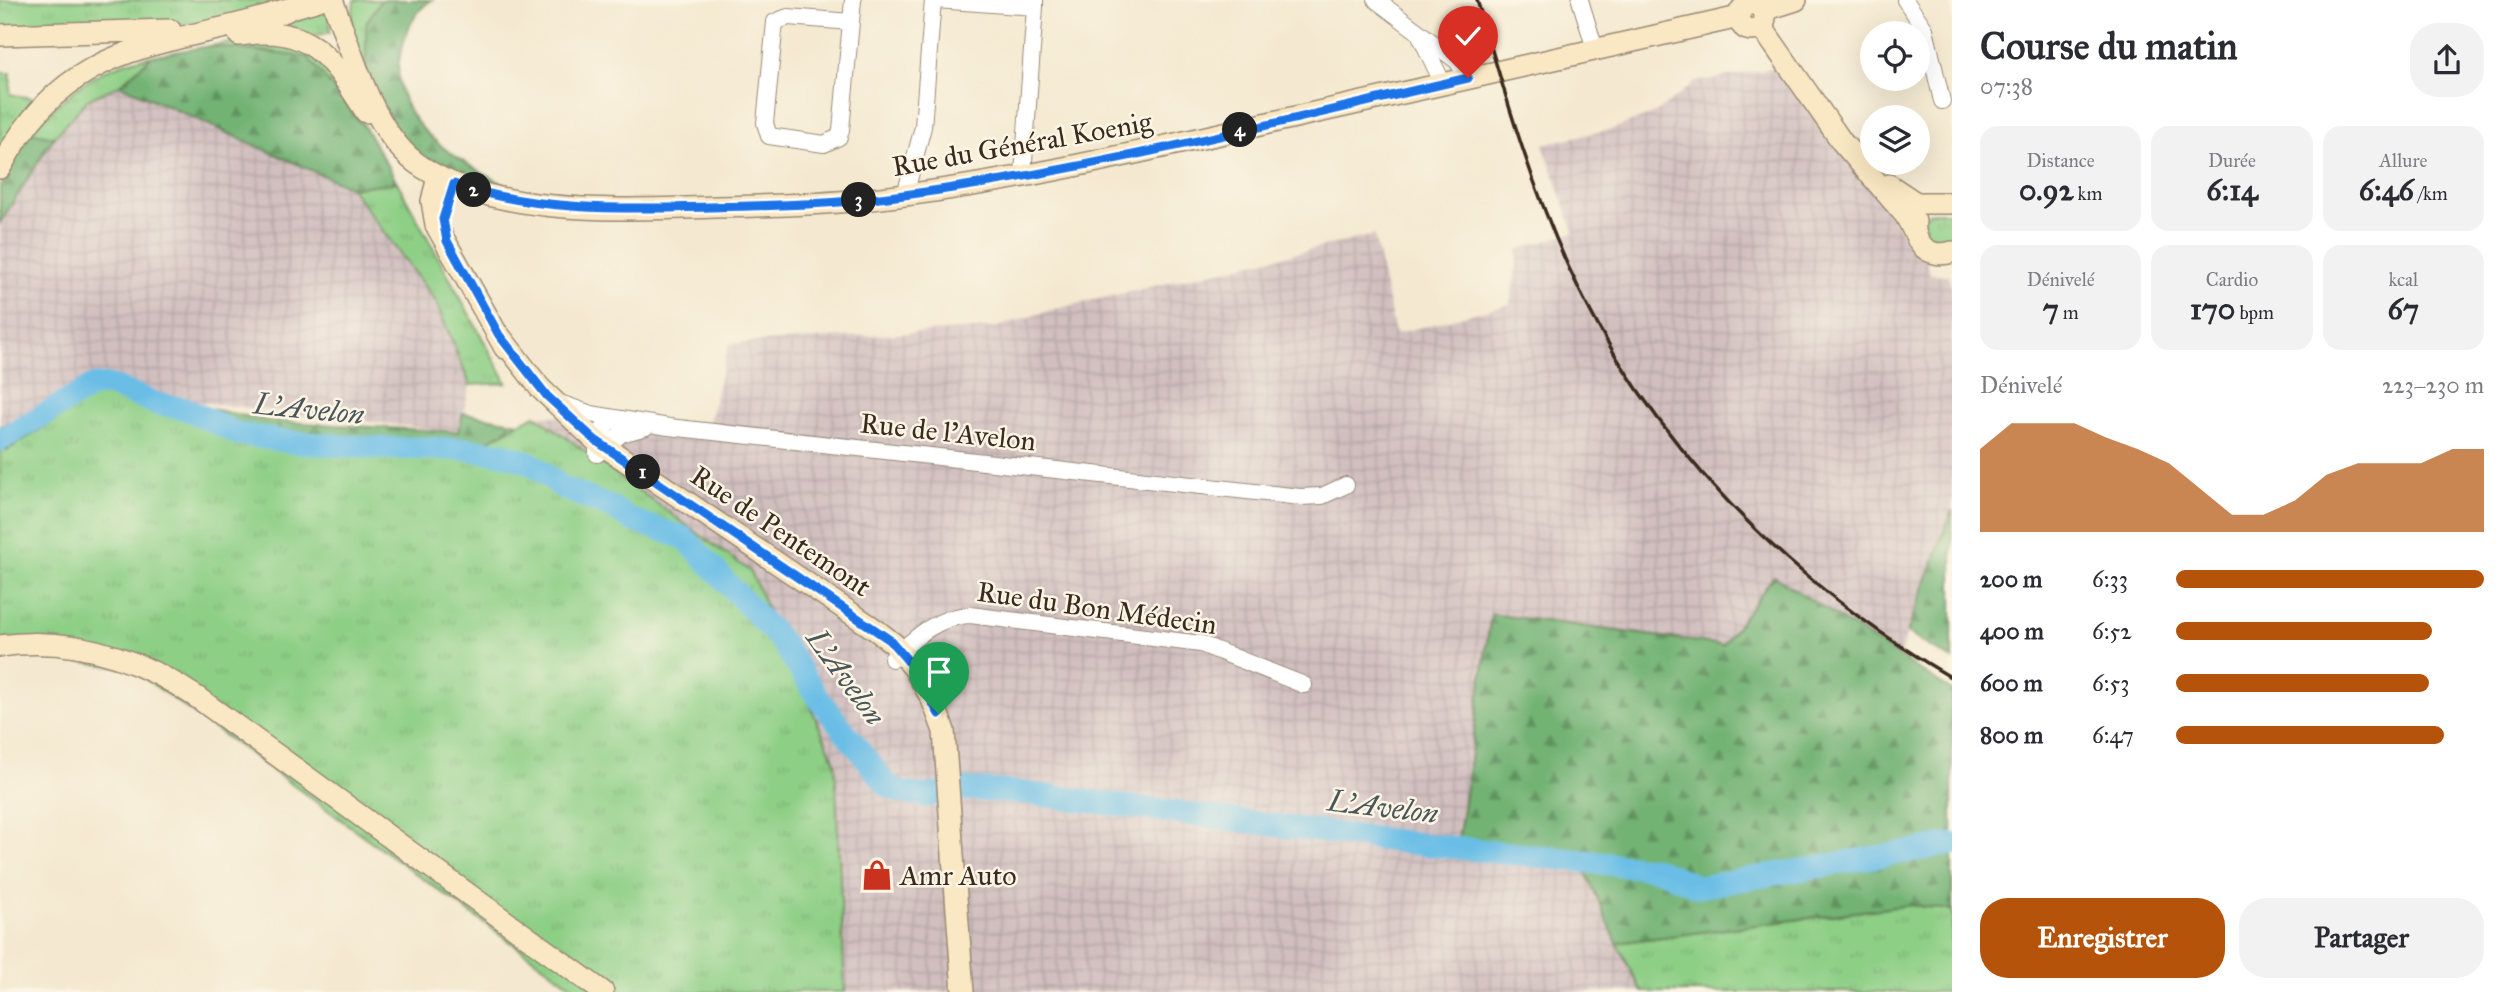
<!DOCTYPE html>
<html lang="fr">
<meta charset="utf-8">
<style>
:root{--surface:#fff;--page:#f2f2f3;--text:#2b2b33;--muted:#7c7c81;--accent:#b45309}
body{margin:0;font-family:"IM FELL Great Primer",serif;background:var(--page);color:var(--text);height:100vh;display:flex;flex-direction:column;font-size:26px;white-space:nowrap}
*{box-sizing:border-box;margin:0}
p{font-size:23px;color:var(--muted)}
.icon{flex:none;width:38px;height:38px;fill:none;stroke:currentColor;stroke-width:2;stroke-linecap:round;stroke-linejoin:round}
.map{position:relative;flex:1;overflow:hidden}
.details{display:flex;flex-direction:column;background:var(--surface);width:560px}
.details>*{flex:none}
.fabs{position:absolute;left:1860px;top:21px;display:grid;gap:14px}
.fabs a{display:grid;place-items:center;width:70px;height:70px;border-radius:50%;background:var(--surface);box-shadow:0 7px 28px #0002;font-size:35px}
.pin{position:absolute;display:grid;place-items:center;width:60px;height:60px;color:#fff;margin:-72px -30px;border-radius:50% 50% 50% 0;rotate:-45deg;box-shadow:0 0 7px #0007}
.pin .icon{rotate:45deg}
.km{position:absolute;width:35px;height:35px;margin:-18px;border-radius:50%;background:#222;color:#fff;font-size:19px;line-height:35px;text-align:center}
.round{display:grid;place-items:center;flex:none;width:74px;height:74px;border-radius:28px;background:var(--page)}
.overview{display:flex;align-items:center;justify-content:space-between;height:119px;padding:0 28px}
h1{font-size:38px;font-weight:700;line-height:52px}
.stats{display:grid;grid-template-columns:repeat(3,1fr);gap:10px;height:119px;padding:7px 28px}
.stats div{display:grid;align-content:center;border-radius:18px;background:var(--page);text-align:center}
.stats b{font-size:30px;font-weight:700}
.stats small{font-size:19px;font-weight:400}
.stats p{font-size:19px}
.chart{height:196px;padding:14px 28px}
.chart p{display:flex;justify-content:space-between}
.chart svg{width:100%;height:126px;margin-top:7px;fill:var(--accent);opacity:.7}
.action{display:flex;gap:14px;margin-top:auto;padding:14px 28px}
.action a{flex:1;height:80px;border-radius:28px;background:var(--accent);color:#fff;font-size:28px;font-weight:700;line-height:80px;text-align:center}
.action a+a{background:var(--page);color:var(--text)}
ul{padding:0 28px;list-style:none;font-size:23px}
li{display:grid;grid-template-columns:112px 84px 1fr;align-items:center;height:52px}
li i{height:18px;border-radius:9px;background:var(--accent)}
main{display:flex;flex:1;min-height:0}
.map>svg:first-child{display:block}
.industrial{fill:url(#industrial-grid)}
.grass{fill:url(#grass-tufts);stroke:#647c52;stroke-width:2}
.forest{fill:url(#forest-firs);stroke:#566e48;stroke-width:2}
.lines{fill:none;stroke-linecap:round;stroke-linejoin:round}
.river{stroke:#6abee6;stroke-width:23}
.street-casing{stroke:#988a77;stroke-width:18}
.secondary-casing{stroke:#988a77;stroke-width:24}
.street{stroke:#fff;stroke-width:16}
.secondary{stroke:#fae7c3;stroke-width:21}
.rail{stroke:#3b2a1e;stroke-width:3.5}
.route-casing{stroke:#fff;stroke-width:14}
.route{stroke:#1a73e8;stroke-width:9}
.labels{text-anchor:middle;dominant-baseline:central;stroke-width:5;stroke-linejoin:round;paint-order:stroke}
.street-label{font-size:28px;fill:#3b2a1e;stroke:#fcf5e5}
.poi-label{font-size:28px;fill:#3b2a1e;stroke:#fcf5e5;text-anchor:start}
.water-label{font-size:30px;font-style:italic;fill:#49565a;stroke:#fcf5e5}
</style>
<main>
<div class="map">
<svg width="1952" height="992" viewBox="0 0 1952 992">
<defs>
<pattern id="industrial-grid" width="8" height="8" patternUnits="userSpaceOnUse" patternTransform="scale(1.75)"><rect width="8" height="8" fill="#d1bfbf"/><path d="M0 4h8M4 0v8" fill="none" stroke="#b4a4a4"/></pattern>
<pattern id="grass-tufts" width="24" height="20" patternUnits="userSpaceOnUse" patternTransform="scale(1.75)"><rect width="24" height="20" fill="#8ecf86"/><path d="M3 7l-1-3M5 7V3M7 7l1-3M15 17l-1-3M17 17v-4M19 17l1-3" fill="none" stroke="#7bb273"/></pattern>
<pattern id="forest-firs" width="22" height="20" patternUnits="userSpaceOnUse" patternTransform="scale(1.75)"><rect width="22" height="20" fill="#72b273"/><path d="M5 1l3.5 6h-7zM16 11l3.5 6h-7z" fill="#5f915e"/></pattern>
</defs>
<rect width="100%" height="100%" fill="#fcf5e5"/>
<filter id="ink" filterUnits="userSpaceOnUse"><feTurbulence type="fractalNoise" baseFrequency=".0143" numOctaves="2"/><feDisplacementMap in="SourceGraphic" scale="14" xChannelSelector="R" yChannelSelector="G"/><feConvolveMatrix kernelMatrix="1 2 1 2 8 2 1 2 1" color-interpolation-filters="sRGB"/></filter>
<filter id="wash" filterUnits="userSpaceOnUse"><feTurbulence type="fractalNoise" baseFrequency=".00686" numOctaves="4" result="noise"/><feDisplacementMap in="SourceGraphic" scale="28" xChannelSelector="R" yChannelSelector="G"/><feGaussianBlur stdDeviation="1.57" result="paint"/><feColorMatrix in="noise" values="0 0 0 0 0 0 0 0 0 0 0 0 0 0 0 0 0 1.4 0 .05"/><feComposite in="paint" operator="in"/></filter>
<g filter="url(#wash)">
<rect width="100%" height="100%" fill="#f4e9d0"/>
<path class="industrial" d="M1780,67L1894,219L1911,248L1927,262L1930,274L1948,275L1952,288V510L1898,658L1774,576L1723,645L1492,614L1581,861L1642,992H845L835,762L751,572L535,415L708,425L729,344L994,328L1051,310L1374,235L1395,334L1510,304L1519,249L1574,232L1543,144L1613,129L1657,112L1695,82Z
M120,85L351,188L436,302L470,385L459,432L155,397L103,377L0,427V223L54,137L87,100Z"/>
<path class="grass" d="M0,0H291C198,34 98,29 0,30Z
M354,0H381L366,23V73L351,26Z
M330,5V32C312,39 296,31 278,25L279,19Z
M261,38L308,50L341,86L367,131L337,91L275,52L209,46Z
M152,56L120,85L87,100L54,137L30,132C69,92 95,66 152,56Z
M0,73H11L10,94L40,100L0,156Z
M397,182L507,383L470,385L436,302L351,188Z
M1929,212H1952V243L1941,246L1925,238L1924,217Z
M102,391L262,442L468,452L535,415L751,572L835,762L845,992H580L132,669L14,652L0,660V450H7Z
M1910,905L1952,910V992H1642L1617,943Z"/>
<path class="forest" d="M381,0H432C417,9 408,27 403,44C377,123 465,165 523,194L454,176L424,159L394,128L366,73V23Z
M209,46L308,57L367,131L397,182L351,188L120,85L152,56Z
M30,132L54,137L0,223V186Z
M103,377L155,397L269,421L458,432L463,413L519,423L468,452L262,442L102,391L7,450H0V427Z
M1952,510V660L1907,633Z
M1774,576L1952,691V910L1910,905L1617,943L1581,861L1458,843L1491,614L1723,645Z"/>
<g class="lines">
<path class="river" d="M0,440L95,385L112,386L157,404L187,409L238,434L291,442L375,448L464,449L505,454L531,463L563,488L613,508L631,520L685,538L782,642L819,699L887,785L900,792L924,796L965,789L1017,792L1411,843L1657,869L1699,887L1952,844"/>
</g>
</g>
<g filter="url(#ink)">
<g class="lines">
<defs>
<path id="street" d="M936,0L1035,7V0
M1376,0L1457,61L1468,78
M1580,0L1595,49
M1905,0L1925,29L1942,101
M851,22L788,17L775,22L765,123L769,136L824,144L839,137L841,130L853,0
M1419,33L1443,84
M1023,175L1035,7
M905,195L923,127L933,0
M560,403L591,414L669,427L1300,497L1322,496L1346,485
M620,419L609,422L597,435V454L621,434L646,427
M892,659C915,638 937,616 970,615L1201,644L1304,685"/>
<path id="secondary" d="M332,0C353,53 372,135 422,167C491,213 605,210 685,208C744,206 804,206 862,200C998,186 1131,154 1264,124C1422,89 1581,53 1739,17
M1739 17a13 13 0 1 1 26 0a13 13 0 1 1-26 0Z
M1764,10L1796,0
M274,13L319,0
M1761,26L1842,142L1906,216L1915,234
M0,35L170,30
M239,35C311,24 331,57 366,112
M0,168C71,36 160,50 286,11
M438,177L432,201L436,225L505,348
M1889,185L1916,203H1952
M1915,221C1912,244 1930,259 1952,252
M499,335L540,388L595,440L876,630L894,644L914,668L932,699L944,731L963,992
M0,646C72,636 139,658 198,698L603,992"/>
</defs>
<use href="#street" class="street-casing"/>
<use href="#secondary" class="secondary-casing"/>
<use href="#street" class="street"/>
<use href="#secondary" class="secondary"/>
<path class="rail" d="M1477,0C1504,90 1529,180 1568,266C1647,441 1787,581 1952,678"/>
</g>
</g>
<g class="lines" filter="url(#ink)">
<defs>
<path id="route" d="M939,714L914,668L890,640L595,440L547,396L499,335L447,241L443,219L454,184C537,212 625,209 710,207C761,206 813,205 863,200C1067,177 1269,124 1468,78"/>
</defs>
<use href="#route" class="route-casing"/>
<use href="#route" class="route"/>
</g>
<defs>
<symbol id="shop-bare" viewBox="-9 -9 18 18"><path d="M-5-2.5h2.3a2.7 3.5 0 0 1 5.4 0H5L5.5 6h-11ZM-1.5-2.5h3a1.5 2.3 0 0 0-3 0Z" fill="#c8321e" stroke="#fcf5e5" stroke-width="2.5" paint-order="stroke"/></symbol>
</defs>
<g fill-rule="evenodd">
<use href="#shop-bare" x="855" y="853" width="44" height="44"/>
</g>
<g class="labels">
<g class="street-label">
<text transform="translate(1022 144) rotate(-10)">Rue du Général Koenig</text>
<text transform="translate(948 432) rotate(6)">Rue de l'Avelon</text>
<text transform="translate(781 531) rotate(34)">Rue de Pentemont</text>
<text transform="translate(1097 608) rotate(8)">Rue du Bon Médecin</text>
</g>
<g class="poi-label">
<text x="900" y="875">Amr Auto</text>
</g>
<g class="water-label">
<text transform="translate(309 409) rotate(6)">L'Avelon</text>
<text transform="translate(846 677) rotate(54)">L'Avelon</text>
<text transform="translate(1383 807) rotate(7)">L'Avelon</text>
</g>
</g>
</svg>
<div class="fabs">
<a><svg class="icon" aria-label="locate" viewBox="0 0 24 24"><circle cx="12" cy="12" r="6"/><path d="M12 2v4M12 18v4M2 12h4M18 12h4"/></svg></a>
<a><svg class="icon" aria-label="layers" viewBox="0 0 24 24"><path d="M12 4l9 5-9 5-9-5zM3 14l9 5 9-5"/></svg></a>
</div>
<div class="pin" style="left:939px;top:714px;background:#1e9e55"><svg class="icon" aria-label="arrive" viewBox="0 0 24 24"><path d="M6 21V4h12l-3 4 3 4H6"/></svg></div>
<div class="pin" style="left:1468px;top:78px;background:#d93025"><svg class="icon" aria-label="check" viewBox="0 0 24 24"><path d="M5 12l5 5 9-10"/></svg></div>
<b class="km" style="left:643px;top:472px">1</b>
<b class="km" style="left:474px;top:190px">2</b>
<b class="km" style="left:859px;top:200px">3</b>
<b class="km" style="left:1240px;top:130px">4</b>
</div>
<section class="details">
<div class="overview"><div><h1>Course du matin</h1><p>07:38</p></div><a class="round"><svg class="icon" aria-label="share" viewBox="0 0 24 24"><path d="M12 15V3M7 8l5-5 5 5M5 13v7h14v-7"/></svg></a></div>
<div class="stats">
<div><p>Distance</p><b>0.92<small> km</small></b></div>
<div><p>Durée</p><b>6:14</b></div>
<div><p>Allure</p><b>6:46<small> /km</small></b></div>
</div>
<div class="stats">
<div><p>Dénivelé</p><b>7<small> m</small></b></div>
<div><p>Cardio</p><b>170<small> bpm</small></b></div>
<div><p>kcal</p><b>67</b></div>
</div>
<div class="chart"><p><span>Dénivelé</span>223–230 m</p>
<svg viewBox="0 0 160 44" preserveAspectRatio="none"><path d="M0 44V15L10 6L20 6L30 6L40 11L50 15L60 20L70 29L80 38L90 38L100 33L110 24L120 20L130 20L140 20L150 15L160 15V44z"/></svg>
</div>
<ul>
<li><b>200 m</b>6:33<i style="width:100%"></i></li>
<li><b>400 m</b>6:52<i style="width:83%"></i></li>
<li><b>600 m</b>6:53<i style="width:82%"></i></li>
<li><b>800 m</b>6:47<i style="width:87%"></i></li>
</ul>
<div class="action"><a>Enregistrer</a><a>Partager</a></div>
</section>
</main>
